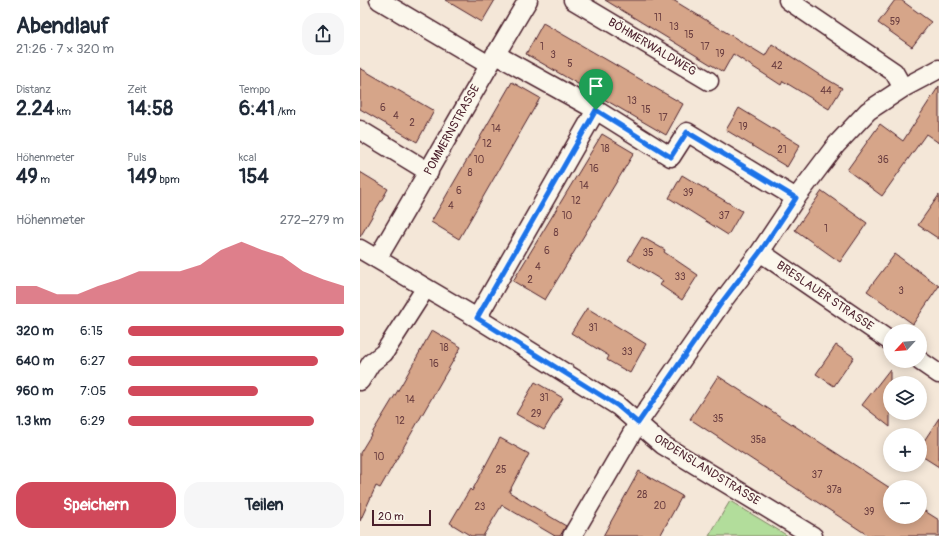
<!DOCTYPE html>
<html lang="de">
<meta charset="utf-8">
<style>
:root{--surface:#fff;--page:#f6f6f7;--text:#1f2937;--muted:#747a83;--accent:#d1495b}
body{margin:0;font-family:Pangolin,sans-serif;background:var(--page);color:var(--text);height:100vh;display:flex;flex-direction:column;font-size:15px;white-space:nowrap}
*{box-sizing:border-box;margin:0}
p{font-size:13px;color:var(--muted)}
.icon{flex:none;width:22px;height:22px;fill:none;stroke:currentColor;stroke-width:2;stroke-linecap:round;stroke-linejoin:round}
.map{position:relative;flex:1;overflow:hidden}
.side{display:flex;flex-direction:column;background:var(--surface);width:360px}
.side>*{flex:none}
.needle{width:26px;rotate:244deg}
.buttons{position:absolute;left:523px;top:324px;display:grid;gap:8px}
.buttons a{display:grid;place-items:center;width:44px;height:44px;border-radius:50%;background:var(--surface);box-shadow:0 2px 10px #0003;font-size:20px}
.scale{position:absolute;left:12px;bottom:10px;width:59px;box-sizing:border-box;padding-left:4px;border:2px solid #4a1f2b;border-top:0;font-size:11px;line-height:14px;white-space:nowrap;color:#4a1f2b;-webkit-text-stroke:3px #fbf7ec;paint-order:stroke}
.pin{position:absolute;display:grid;place-items:center;width:34px;height:34px;color:#fff;margin:-41px -17px;border-radius:50% 50% 50% 0;rotate:-45deg;box-shadow:0 0 4px #0007}
.pin .icon{rotate:45deg}
.round{display:grid;place-items:center;flex:none;width:42px;height:42px;border-radius:16px;background:var(--page)}
.overview{display:flex;align-items:center;justify-content:space-between;height:68px;padding:0 16px}
h1{font-size:22px;font-weight:700;line-height:30px}
.stats{display:grid;grid-template-columns:repeat(3,1fr);gap:6px;height:68px;padding:4px 16px}
.stats div{display:grid;align-content:center}
.stats b{font-size:20px;font-weight:700}
.stats small{font-size:11px;font-weight:400}
.stats p{font-size:11px}
.chart{height:112px;padding:8px 16px}
.chart p{display:flex;justify-content:space-between}
.chart svg{width:100%;height:72px;margin-top:4px;fill:var(--accent);opacity:.7}
.action{display:flex;gap:8px;margin-top:auto;padding:8px 16px}
.action a{flex:1;height:46px;border-radius:16px;background:var(--accent);color:#fff;font-size:16px;font-weight:700;line-height:46px;text-align:center}
.action a+a{background:var(--page);color:var(--text)}
ul{padding:0 16px;list-style:none;font-size:13px}
li{display:grid;grid-template-columns:64px 48px 1fr;align-items:center;height:30px}
li i{height:10px;border-radius:5px;background:var(--accent)}
main{display:flex;flex:1;min-height:0}
.map>svg:first-child{display:block}
.green{fill:#b2dd9b;stroke:#7e7e63}
.building{fill:#d6a589;stroke:#4a1f2b}
.lines{fill:none;stroke-linecap:round;stroke-linejoin:round}
.street-casing{stroke:#4a1f2b;stroke-width:21}
.street{stroke:#fbf7ec;stroke-width:18}
.route-casing{stroke:#fff;stroke-width:8}
.route{stroke:#1a73e8;stroke-width:5}
.labels{text-anchor:middle;dominant-baseline:central;stroke-width:3.5;stroke-linejoin:round;paint-order:stroke}
.number-label{font-size:10px;fill:#6d4042}
.street-label{font-size:12px;fill:#4a1f2b;stroke:#fbf7ec}
</style>
<main>
<section class="side">
<div class="overview"><div><h1>Abendlauf</h1><p>21:26 · 7 × 320 m</p></div><a class="round"><svg class="icon" aria-label="share" viewBox="0 0 24 24"><path d="M12 15V3M7 8l5-5 5 5M5 13v7h14v-7"/></svg></a></div>
<div class="stats">
<div><p>Distanz</p><b>2.24<small> km</small></b></div>
<div><p>Zeit</p><b>14:58</b></div>
<div><p>Tempo</p><b>6:41<small> /km</small></b></div>
</div>
<div class="stats">
<div><p>Höhenmeter</p><b>49<small> m</small></b></div>
<div><p>Puls</p><b>149<small> bpm</small></b></div>
<div><p>kcal</p><b>154</b></div>
</div>
<div class="chart"><p><span>Höhenmeter</span>272–279 m</p>
<svg viewBox="0 0 160 44" preserveAspectRatio="none"><path d="M0 44V33L10 33L20 38L30 38L40 33L50 29L60 24L70 24L80 24L90 20L100 11L110 6L120 11L130 15L140 24L150 29L160 33V44z"/></svg>
</div>
<ul>
<li><b>320 m</b>6:15<i style="width:100%"></i></li>
<li><b>640 m</b>6:27<i style="width:88%"></i></li>
<li><b>960 m</b>7:05<i style="width:60%"></i></li>
<li><b>1.3 km</b>6:29<i style="width:86%"></i></li>
</ul>
<div class="action"><a>Speichern</a><a>Teilen</a></div>
</section>
<div class="map">
<svg width="579" height="536" viewBox="0 0 579 536">
<rect width="100%" height="100%" fill="#f4e7d8"/>
<filter id="ink" filterUnits="userSpaceOnUse"><feTurbulence type="fractalNoise" baseFrequency=".025" numOctaves="2"/><feDisplacementMap in="SourceGraphic" scale="8" xChannelSelector="R" yChannelSelector="G"/><feConvolveMatrix kernelMatrix="1 2 1 2 8 2 1 2 1" color-interpolation-filters="sRGB"/></filter>
<g filter="url(#ink)">
<path class="green" d="M370,501L428,536H349Z"/>
<path class="building" d="M85,0H135L122,22Z
M245,0H313L405,56L412,44L458,74L482,88L469,109L423,81L421,85L373,54L363,72Z
M535,0H541L571,22L552,47L518,23Z
M183,23L323,104L306,135L166,54Z
M0,68L74,111L57,142L0,109Z
M152,82L180,98L99,239L71,222Z
M579,86V143L566,134L522,196L487,170L520,124L543,141Z
M379,108L440,145L427,167L366,130Z
M242,134L274,153L185,300L153,281Z
M0,172L28,189L0,237Z
M322,175L382,211L368,235L309,198Z
M462,191L507,223L480,262L435,230Z
M579,195V239L558,225Z
M282,237L305,250L304,252L338,275L322,300L300,285L303,281L268,260Z
M535,254L579,286L553,324L507,291Z
M227,308L286,344L270,373L247,360L249,356L211,333Z
M72,330L101,347L20,488L16,486L0,521V453L43,382Z
M476,345L494,357L474,386L456,374Z
M530,369V427L502,405Z
M358,376L530,488V517H560V508L579,520V536H509L330,419Z
M175,382L203,398L184,430L156,414Z
M579,418V467L560,455V447Z
M140,438L169,454L149,492L206,526L200,536H195L142,505L123,536H111L90,523L110,489L112,491Z
M279,471L322,496L300,536H243Z"/>
<g class="lines">
<defs>
<path id="street" d="M19,0L129,65
M213,0L349,81
M428,0L534,72L543,88
M135,54L236,110L311,157L327,132L436,198
M0,130L69,172
M0,249L117,318L258,406L303,445L453,536
M400,252L530,341
M17,259C68,173 116,86 168,0
M117,318L236,110
M560,361L579,374
M0,381L11,363L24,353L65,289
M212,536L278,423L362,302L400,252L436,198L476,145L508,111L543,88L579,69"/>
</defs>
<use href="#street" class="street-casing"/>
<use href="#street" class="street"/>
</g>
</g>
<g class="lines" filter="url(#ink)">
<defs>
<path id="route" d="M236,110L311,157L327,132L436,198L400,252L362,302L278,423L258,406L117,318Z"/>
</defs>
<use href="#route" class="route-casing"/>
<use href="#route" class="route"/>
</g>
<g class="labels">
<g class="number-label">
<text x="298" y="18">11</text>
<text x="535" y="22">59</text>
<text x="314" y="27">13</text>
<text x="329" y="35">15</text>
<text x="182" y="47">1</text>
<text x="345" y="47">17</text>
<text x="360" y="54">19</text>
<text x="193" y="55">3</text>
<text x="210" y="64">5</text>
<text x="417" y="66">42</text>
<text x="466" y="91">44</text>
<text x="272" y="101">13</text>
<text x="23" y="108">6</text>
<text x="286" y="110">15</text>
<text x="36" y="116">4</text>
<text x="303" y="118">17</text>
<text x="52" y="123">2</text>
<text x="383" y="127">19</text>
<text x="136" y="129">14</text>
<text x="127" y="144">12</text>
<text x="245" y="149">18</text>
<text x="422" y="150">21</text>
<text x="119" y="160">10</text>
<text x="523" y="160">36</text>
<text x="234" y="169">16</text>
<text x="110" y="173">8</text>
<text x="224" y="186">14</text>
<text x="99" y="191">6</text>
<text x="328" y="193">39</text>
<text x="216" y="201">12</text>
<text x="91" y="206">4</text>
<text x="207" y="216">10</text>
<text x="364" y="216">37</text>
<text x="466" y="229">1</text>
<text x="196" y="233">8</text>
<text x="187" y="251">6</text>
<text x="288" y="253">35</text>
<text x="178" y="267">4</text>
<text x="320" y="277">33</text>
<text x="170" y="280">2</text>
<text x="541" y="291">3</text>
<text x="233" y="328">31</text>
<text x="84" y="348">18</text>
<text x="267" y="352">33</text>
<text x="74" y="364">16</text>
<text x="184" y="398">31</text>
<text x="50" y="400">14</text>
<text x="176" y="414">29</text>
<text x="358" y="419">35</text>
<text x="40" y="421">12</text>
<text x="398" y="440">35a</text>
<text x="19" y="457">10</text>
<text x="141" y="470">25</text>
<text x="457" y="475">37</text>
<text x="474" y="490">37a</text>
<text x="282" y="495">28</text>
<text x="300" y="506">20</text>
<text x="120" y="507">23</text>
<text x="509" y="512">39</text>
</g>
<g class="street-label">
<text transform="translate(292 47) rotate(31)">BÖHMERWALDWEG</text>
<text transform="translate(92 130) rotate(-61)">POMMERNSTRASSE</text>
<text transform="translate(465 296) rotate(34)">BRESLAUER STRASSE</text>
<text transform="translate(347 470) rotate(32)">ORDENSLANDSTRASSE</text>
</g>
</g>
</svg>
<div class="buttons">
<a><svg class="needle" viewBox="-14 -14 28 28"><path d="M0-13l5 13h-10z" fill="#e53935"/><path d="M0 13l5-13h-10z" fill="#747a83"/></svg></a>
<a><svg class="icon" aria-label="layers" viewBox="0 0 24 24"><path d="M12 4l9 5-9 5-9-5zM3 14l9 5 9-5"/></svg></a>
<a>+</a>
<a>−</a>
</div>
<div class="scale">20 m</div>
<div class="pin" style="left:236px;top:110px;background:#1e9e55"><svg class="icon" aria-label="arrive" viewBox="0 0 24 24"><path d="M6 21V4h12l-3 4 3 4H6"/></svg></div>
</div>
</main>
